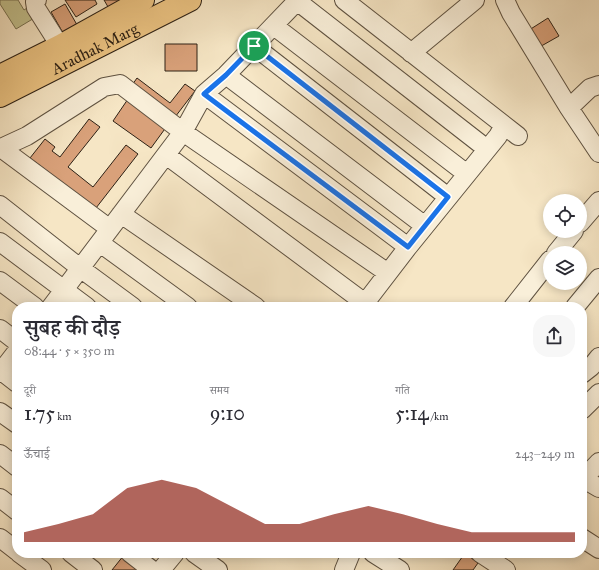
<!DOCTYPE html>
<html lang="hi">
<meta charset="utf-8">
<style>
:root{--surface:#fff;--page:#f7f7f7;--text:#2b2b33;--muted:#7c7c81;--accent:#8f2418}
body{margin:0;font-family:"IM FELL Great Primer","Noto Serif Devanagari",serif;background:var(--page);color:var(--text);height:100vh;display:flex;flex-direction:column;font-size:15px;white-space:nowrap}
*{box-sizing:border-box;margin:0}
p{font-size:13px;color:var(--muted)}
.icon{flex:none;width:22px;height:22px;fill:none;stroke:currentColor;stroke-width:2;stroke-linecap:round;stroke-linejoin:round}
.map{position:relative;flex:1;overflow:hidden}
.details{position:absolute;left:12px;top:302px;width:575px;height:256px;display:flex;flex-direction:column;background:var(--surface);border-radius:16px;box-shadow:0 2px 10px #0003}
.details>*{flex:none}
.controls{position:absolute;left:543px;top:194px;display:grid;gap:8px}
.controls a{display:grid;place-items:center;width:44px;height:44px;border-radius:50%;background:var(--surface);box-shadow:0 2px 10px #0003;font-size:20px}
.pin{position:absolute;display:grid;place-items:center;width:34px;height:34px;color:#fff;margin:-17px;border:2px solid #fff;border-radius:50%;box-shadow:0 1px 4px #0007}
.round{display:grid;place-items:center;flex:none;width:42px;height:42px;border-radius:16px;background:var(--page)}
.summary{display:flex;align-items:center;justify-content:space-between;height:68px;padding:0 12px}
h1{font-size:22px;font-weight:600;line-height:30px}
.stats{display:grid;grid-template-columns:repeat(3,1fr);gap:6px;height:68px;padding:4px 12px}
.stats div{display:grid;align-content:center}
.stats b{font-size:20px;font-weight:600}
.stats small{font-size:11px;font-weight:400}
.stats p{font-size:11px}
.chart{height:112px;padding:8px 12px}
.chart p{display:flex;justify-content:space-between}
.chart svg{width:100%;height:72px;margin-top:4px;fill:var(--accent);opacity:.7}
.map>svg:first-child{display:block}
.green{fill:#c4c390;stroke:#787252}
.building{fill:#d9a17a;stroke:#2d2115}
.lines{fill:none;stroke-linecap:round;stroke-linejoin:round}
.minor-casing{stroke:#5f5241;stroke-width:20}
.major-casing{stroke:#2d2115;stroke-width:24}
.minor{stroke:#f9efd9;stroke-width:18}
.major{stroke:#ebc382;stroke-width:22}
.route-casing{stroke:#fff;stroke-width:8}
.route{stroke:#1a73e8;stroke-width:5}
.labels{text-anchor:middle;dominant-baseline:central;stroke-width:3;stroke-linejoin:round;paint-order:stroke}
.street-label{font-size:16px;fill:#2d2115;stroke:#f9efd9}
</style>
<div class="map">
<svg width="599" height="570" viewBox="0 0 599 570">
<rect width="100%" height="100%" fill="#f6e6c5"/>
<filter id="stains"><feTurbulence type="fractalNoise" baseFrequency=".005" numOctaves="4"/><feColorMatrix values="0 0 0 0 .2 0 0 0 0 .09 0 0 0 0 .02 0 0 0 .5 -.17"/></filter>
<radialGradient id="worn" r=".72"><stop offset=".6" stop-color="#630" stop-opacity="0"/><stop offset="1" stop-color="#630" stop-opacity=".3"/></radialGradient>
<path class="green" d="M0,0H18L24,10L30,6L36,17L16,29L0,4Z"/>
<path class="building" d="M65,0H95L97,4L76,17Z
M104,0H123L111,12Z
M65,4L80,30L66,38L51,12Z
M548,18L559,36L536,49L526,32Z
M165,44H197V71H165Z
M137,78L170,103L185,84L195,91L172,121L130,88Z
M128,99L167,126L151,148L113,121Z
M89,119L100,127L68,167L93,187L126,145L138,154L96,208L30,158L45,139L55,147L52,151L60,157Z
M465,553L478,563L473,570H453Z
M124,555L139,566L137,570H112Z"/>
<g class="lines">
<defs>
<path id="minor" d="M37,0L35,2L36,8L60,46
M344,0L518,136
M505,0L511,13L569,108L599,153
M297,1L487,149
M274,26L467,174
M254,46L448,197
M411,53L475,0
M226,75L425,226
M204,94L408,247
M569,108L590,88L599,85
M0,148H1L110,229
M1,148L27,136L104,87L120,84L183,132L388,273
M166,155L365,303
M0,205L80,268L133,307
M121,214L256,307
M580,223L599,201
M0,242L87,307
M100,243L188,307
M556,253L574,231
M0,281L35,307
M51,307L183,132L204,94L226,75L298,0
M362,307L408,247L498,136L504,125
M513,307L550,260
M575,307L599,278
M0,329L17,342
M0,370L17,383
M0,373L17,351
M582,374L591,367L599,357
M582,410L599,393
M0,412L17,424
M0,454L17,467
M582,478L599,488
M583,479L599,462
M0,498L17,511
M0,538L17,551
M582,538L599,549
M19,553L42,570
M71,553L93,570
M130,553L152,570
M194,553L218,570
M373,553L400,570
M480,553L506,570
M161,570L175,553
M344,570L351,553"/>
<g id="major">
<path d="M0,76L60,46L143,0"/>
<path id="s1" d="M0,96L190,0"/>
</g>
</defs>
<use href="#minor" class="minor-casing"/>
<use href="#major" class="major-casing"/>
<use href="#minor" class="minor"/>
<use href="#major" class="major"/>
</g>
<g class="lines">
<defs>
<path id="route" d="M254,46L448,197L408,247L204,94L226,75Z"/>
</defs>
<use href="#route" class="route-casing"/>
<use href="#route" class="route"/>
</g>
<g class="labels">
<g class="street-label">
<text stroke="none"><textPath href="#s1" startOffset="106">Aradhak Marg</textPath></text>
</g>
</g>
<rect width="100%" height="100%" filter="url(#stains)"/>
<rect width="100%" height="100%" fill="url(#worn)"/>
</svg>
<div class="controls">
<a><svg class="icon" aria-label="locate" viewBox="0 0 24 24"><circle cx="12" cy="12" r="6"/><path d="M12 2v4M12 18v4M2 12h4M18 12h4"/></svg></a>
<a><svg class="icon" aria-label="layers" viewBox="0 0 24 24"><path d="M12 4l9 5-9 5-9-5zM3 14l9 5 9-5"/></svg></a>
</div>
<div class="pin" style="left:254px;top:46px;background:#1e9e55"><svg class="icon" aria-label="arrive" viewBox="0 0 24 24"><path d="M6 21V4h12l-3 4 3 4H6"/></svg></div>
<section class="details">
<div class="summary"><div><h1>सुबह की दौड़</h1><p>08:44 · 5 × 350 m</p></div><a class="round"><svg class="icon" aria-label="share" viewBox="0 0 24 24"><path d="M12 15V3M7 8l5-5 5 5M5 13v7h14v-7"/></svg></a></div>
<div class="stats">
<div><p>दूरी</p><b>1.75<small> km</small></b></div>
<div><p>समय</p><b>9:10</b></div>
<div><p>गति</p><b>5:14<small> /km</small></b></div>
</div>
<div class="chart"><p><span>ऊँचाई</span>243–249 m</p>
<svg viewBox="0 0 160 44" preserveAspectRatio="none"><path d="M0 44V38L10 33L20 27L30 11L40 6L50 11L60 22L70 33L80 33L90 27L100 22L110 27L120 33L130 38L140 38L150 38L160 38V44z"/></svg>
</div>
</section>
</div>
